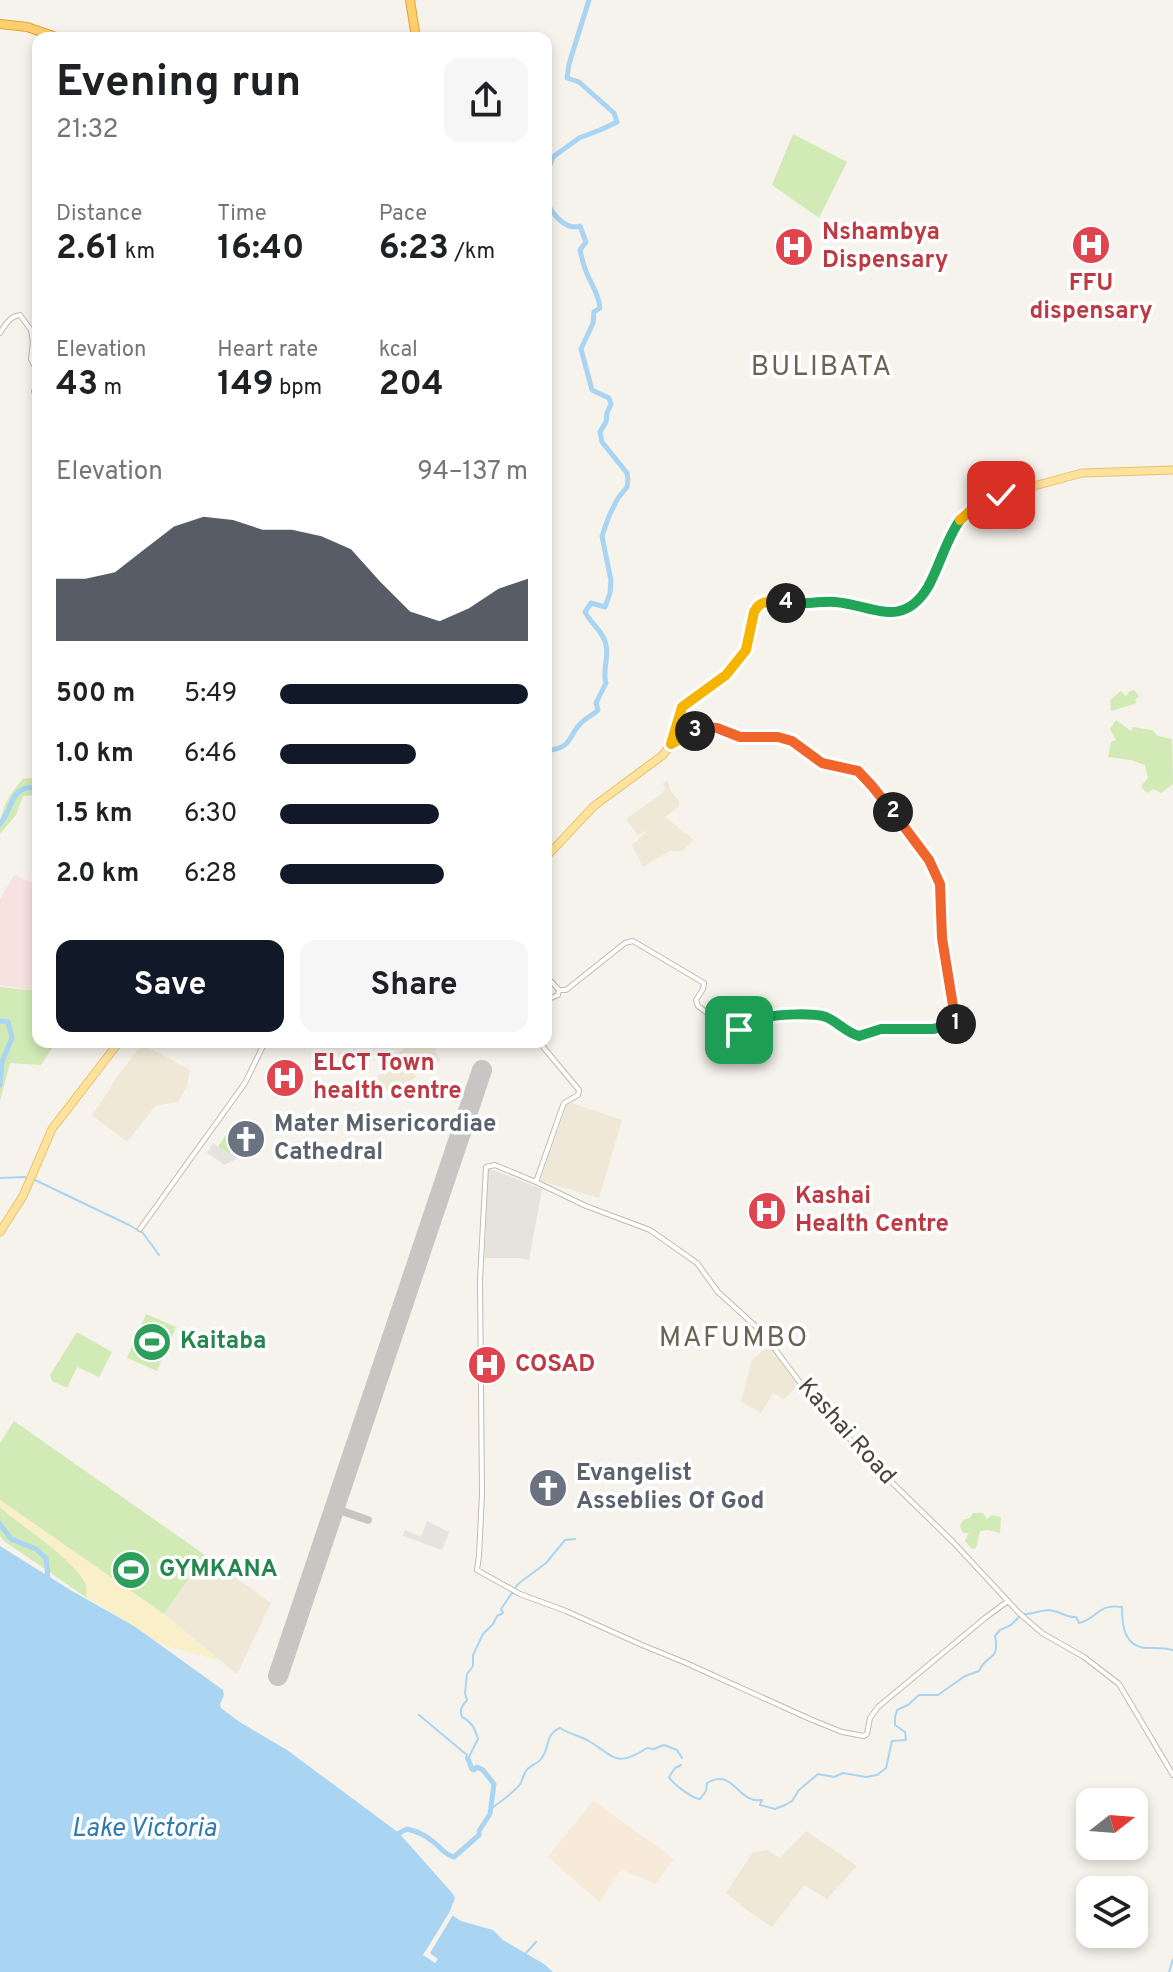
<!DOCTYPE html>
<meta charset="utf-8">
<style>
:root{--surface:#fff;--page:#f6f6f6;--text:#202124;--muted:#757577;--accent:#111827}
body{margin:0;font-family:Overpass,sans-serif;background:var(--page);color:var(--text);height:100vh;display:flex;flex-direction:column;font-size:30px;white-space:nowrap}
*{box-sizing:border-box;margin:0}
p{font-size:26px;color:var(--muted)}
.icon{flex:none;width:44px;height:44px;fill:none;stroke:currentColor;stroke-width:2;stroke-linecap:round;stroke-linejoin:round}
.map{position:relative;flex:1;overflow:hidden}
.panel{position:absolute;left:32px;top:32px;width:520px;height:1016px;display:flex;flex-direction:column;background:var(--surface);border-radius:16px;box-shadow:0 4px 12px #0003}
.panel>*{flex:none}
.needle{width:52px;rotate:73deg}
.fabs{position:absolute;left:1076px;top:1788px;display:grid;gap:16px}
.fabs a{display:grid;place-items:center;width:72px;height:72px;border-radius:16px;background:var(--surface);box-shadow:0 4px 12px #0003;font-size:40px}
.pin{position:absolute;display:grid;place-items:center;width:68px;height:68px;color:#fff;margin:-34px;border-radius:16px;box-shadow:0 4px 12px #0006}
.km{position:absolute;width:40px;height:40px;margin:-20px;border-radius:50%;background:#222;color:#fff;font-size:22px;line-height:40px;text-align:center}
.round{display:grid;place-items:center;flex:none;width:84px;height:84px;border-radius:16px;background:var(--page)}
.headline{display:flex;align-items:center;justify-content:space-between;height:136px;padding:0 24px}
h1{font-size:44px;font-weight:700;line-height:60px}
.stats{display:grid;grid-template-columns:repeat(3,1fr);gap:12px;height:136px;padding:8px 24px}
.stats div{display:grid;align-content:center}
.stats b{font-size:34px;font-weight:700}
.stats small{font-size:22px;font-weight:400}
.stats p{font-size:22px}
.chart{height:224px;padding:16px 24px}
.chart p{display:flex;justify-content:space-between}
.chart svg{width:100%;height:144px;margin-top:8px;fill:var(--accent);opacity:.7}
.action{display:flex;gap:16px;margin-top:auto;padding:16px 24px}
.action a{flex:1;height:92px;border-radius:16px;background:var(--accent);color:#fff;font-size:32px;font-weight:700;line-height:92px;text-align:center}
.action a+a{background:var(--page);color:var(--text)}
ul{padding:0 24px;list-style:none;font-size:26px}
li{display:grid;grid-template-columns:128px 96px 1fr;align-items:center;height:60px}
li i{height:20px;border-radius:10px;background:var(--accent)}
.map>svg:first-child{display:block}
.commercial{fill:#f7ead8}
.industrial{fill:#e6e2dd}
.education{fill:#efe8d6}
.medical{fill:#f6e3e0}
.green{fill:#d2eab5}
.sand{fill:#f9efc9}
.parking{fill:#e5e3e0}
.water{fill:#a9d4f2}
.pier{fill:#f6f3ec}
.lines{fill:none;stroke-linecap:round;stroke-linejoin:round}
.stream{stroke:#a9d4f2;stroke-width:2}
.river{stroke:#a9d4f2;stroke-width:5}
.taxiway{stroke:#c8c6c3;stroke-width:8}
.runway{stroke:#c8c6c3;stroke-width:20}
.minor-casing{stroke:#c2bbae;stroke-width:6}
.major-casing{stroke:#e6c16a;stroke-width:9}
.highway-casing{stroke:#e0a43c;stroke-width:10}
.minor{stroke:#fff;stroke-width:4}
.major{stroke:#ffe39c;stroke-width:7}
.highway{stroke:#ffcf6e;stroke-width:8}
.split-1-casing{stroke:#fff;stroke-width:16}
.split-2-casing{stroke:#fff;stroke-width:16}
.split-3-casing{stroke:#fff;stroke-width:16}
.split-4-casing{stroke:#fff;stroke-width:16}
.split-5-casing{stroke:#fff;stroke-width:16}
.split-6-casing{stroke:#fff;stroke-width:16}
.split-1{stroke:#22a559;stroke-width:10}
.split-2{stroke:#f0652b;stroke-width:10}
.split-3{stroke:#f0652b;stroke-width:10}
.split-4{stroke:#f5b400;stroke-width:10}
.split-5{stroke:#22a559;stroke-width:10}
.split-6{stroke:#f5b400;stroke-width:10}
.labels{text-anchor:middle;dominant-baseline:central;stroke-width:7;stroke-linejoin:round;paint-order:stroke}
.health-label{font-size:24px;font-weight:bold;fill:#be3a42;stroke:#fff;text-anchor:start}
.worship-label{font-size:24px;font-weight:bold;fill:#5b616d;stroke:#fff;text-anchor:start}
.leisure-label{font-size:24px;font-weight:bold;fill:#27864d;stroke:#fff;text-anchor:start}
.street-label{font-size:24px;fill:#4b4439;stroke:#fff}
.water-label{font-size:26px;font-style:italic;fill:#2e7ab2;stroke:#fff}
.quarter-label{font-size:28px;letter-spacing:2px;fill:#6e6250;stroke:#fff}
</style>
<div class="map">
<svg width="1173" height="1972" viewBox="0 0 1173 1972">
<rect width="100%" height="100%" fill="#f6f3ec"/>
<path class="commercial" d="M593,1801L674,1859L655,1884L621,1869L600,1902L548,1857Z"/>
<path class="industrial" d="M488,1168L542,1189L529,1260L518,1258H485Z"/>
<path class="education" d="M668,781L670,790L679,801V806L665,817L694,840L682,851H670L643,867L632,845L648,830L640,834H637L626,819L661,794L665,789L663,782Z
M418,1042H431L441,1061L410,1071L415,1072L416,1077L400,1087L380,1092L370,1081L391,1067L395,1069L391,1056Z
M142,1044L190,1070L187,1086L178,1102L155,1106L127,1142L92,1115L110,1089L114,1081Z
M572,1103L622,1120L599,1198L540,1181L567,1105Z
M769,1345L798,1386L784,1399L773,1393L761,1413L741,1402L752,1360Z
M205,1555L271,1603L237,1674L164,1614Z
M806,1831L857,1866L827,1899L804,1885L772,1927L748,1911L726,1893L753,1852L767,1850L780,1858Z"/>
<path class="medical" d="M14,875L38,885V991L0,985V899Z"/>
<path class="green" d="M793,134L847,162L819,218L772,185Z
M1134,690L1139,696L1135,700L1137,703L1111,711L1110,700L1121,691L1126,696L1130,691Z
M1116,720L1131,731L1133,727L1152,730L1158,736L1172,739L1173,784L1161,793L1153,789L1147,793L1141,786L1148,778L1145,765L1131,760L1108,757L1111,742L1116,740L1110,729Z
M31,778L38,782V795L23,796L16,815L0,834C0,809 7,797 23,779Z
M0,987L38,991V1042H56L41,1065L10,1063L0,1101Z
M225,1136L242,1144L243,1146L240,1151L228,1153L218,1147Z
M146,1314L176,1327L157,1371L127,1358Z
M77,1332L112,1352L99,1377L77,1367L67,1388L52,1381L50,1375Z
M14,1421L205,1555L164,1614L0,1500V1443Z
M0,1507C20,1525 78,1562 86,1585C87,1589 86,1593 87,1598L4,1541L0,1536Z
M973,1513H983L987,1519L992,1515L1001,1517L1000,1533L988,1530L980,1531L976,1548L972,1549L965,1541L969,1533H963L960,1526L963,1520L970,1518Z"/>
<path class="sand" d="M0,1500L164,1614L219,1660L162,1645L126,1621L87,1598C86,1593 87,1589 86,1585C78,1562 20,1525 0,1507Z"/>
<path class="parking" d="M213,1143L228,1153H234L237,1159L224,1165L222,1163L207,1153Z
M427,1521L449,1532L442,1550L403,1536L405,1530L421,1537Z"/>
<path class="water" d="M0,1546L72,1591L134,1626L223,1690L224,1695L220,1704L221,1708L238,1721L287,1750L399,1833L453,1894L455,1898L449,1913L461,1921L493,1930L503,1940L544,1964L553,1972H0Z"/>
<path class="pier" d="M449,1913L453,1915L430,1953L438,1959L435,1963L423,1955Z"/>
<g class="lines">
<path class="stream" d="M0,1178L24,1177L35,1180L129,1225L143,1233L159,1255
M419,1715L467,1755L466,1758L468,1759L478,1739C475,1729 472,1722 462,1717C459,1710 462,1706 467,1700L465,1693L467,1674L473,1666V1655L483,1634L493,1624L497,1616L503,1613L501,1609L518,1584L546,1563L565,1540L575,1539
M681,1765L675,1768L669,1777C673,1784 693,1799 700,1799L706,1791L707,1783C734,1767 737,1804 762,1800L760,1805L775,1809L785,1805L792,1801L799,1790L818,1774L834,1777L843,1773L866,1777L877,1775L886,1768L892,1741L906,1740L905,1732L895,1725V1717L897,1710L908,1705L919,1695H938L965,1676L979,1671C987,1653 1000,1662 995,1636L1000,1630L1011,1625L1022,1614C1032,1615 1040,1610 1049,1610C1060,1611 1066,1618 1076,1617L1079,1623C1098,1619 1097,1603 1122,1607C1122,1626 1124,1646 1146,1648C1156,1648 1163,1647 1173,1650
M491,1809C501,1801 514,1793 521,1783C521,1782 525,1772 526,1771C529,1766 537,1764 541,1759C550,1748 545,1734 560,1728C569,1734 580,1736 589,1741C615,1757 616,1768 647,1748L654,1749L664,1745L677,1750L682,1758
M526,1953L536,1942
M1169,1972L1173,1959"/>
<path class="river" d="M546,190L549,168L553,157L579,138L600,130L617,122L614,113L579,82L567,78L569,64L589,0
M546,201C552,213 565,231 580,226L586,242L580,250C582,259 584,268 588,276C593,287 599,295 600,308L594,312L593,323L581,349L592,390L609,398L611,404L607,413L606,422L600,432L602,442L627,473L628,480L627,487L618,498L609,516L602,536L611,581L610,593L605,607L591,603L585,612C591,624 604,632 606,645C609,659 602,671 606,683L596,703L598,710C593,715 586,718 581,723C569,735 572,747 551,750L546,742
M0,824C14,807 10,784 38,788
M0,1021L8,1022L12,1038L2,1062L0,1085
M0,1524L11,1539L36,1549L46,1558L48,1578
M399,1833L407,1829C416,1831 425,1835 432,1841C441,1847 443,1854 454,1857L479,1835V1831L490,1814L494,1784L483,1770L477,1767L474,1770L472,1769L468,1759"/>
<path class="taxiway" d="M339,1510L368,1520"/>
<path class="runway" d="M278,1676L482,1070"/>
<defs>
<path id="minor" d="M0,333C5,325 10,316 20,315L31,330L33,342L31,359L38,373
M38,387L34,391L38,404
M546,976L559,990L558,995L546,1000
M559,990H566L625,943L633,941L704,983L703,989L696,1000L698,1006L731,1031C744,1031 754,1020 767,1017C780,1014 813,1013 825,1017C838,1022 846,1032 859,1036L881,1029H933L956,1024L942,938L940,916L942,902L938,878L929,860L916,841L872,786L858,771L822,763L799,745L785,738L740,737L717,728L706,727L688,733L671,744
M536,1182L562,1108L564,1103L578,1095L579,1090L539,1042
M140,1229L245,1083L265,1042
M1008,1601L985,1618L878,1707L870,1718L867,1734L864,1736L842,1732L810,1719L686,1663L642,1645L566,1611L520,1594L477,1570L479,1556L482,1494L480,1280L486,1167L495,1165L536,1182L586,1206L650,1230L697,1263L718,1292L763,1333L807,1392L870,1461L953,1542L1019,1613L1042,1633L1084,1657L1119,1684L1173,1775"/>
<path id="major" d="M546,857L594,806L663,755L671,744L682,707L726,675L746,650L754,612L759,604L769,601L800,605L836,602L883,612L902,611L909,609L917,601L928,588L953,531L964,515L987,500L1001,495L1082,473L1173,470
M0,1232L23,1196L52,1129L119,1042"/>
<path id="highway" d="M410,0L416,38
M0,24L27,27L59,38"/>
</defs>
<use href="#minor" class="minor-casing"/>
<use href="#major" class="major-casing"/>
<use href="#highway" class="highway-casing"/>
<use href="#minor" class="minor"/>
<use href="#major" class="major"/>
<use href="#highway" class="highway"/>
</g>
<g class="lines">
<defs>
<path id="split-1" d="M739,1030C748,1025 757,1019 768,1017C781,1014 813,1013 826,1017C838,1022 845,1032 859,1036L881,1029H933L956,1024"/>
<path id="split-2" d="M893,812L929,860L940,884L942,938L956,1024"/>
<path id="split-3" d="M695,731L706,727L717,728L740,737H778L792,741L822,763L858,771L872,786L893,812"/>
<path id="split-4" d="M695,731L671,744L682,707L726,675L746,650L754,612C761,598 772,602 786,603"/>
<path id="split-5" d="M786,603C802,605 818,601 835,602C873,605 902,630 928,587C940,565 946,540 960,520"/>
<path id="split-6" d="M960,520L976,506L1001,495"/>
</defs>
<use href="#split-1" class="split-1-casing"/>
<use href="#split-2" class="split-2-casing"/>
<use href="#split-3" class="split-3-casing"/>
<use href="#split-4" class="split-4-casing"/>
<use href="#split-5" class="split-5-casing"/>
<use href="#split-6" class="split-6-casing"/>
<use href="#split-1" class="split-1"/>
<use href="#split-2" class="split-2"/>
<use href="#split-3" class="split-3"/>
<use href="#split-4" class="split-4"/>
<use href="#split-5" class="split-5"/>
<use href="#split-6" class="split-6"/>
</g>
<defs>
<symbol id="hospital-disc" viewBox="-11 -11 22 22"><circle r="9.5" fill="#e0444e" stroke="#fff"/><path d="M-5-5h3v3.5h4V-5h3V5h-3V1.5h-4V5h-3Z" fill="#fff"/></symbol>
<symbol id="church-disc" viewBox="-11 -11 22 22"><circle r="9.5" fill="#6b7280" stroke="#fff"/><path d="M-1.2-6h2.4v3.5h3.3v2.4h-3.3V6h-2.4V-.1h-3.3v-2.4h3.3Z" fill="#fff"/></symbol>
<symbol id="stadium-disc" viewBox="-11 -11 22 22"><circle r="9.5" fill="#2e9e5b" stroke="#fff"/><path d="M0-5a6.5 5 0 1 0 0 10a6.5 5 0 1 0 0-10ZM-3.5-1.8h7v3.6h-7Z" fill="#fff"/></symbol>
</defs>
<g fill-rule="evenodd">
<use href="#hospital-disc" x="1069" y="223" width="44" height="44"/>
<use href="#hospital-disc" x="772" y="225" width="44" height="44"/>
<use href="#hospital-disc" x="263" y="1056" width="44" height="44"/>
<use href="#church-disc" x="224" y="1117" width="44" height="44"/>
<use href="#hospital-disc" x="745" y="1189" width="44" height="44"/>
<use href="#stadium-disc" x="130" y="1320" width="44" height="44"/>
<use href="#hospital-disc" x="465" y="1343" width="44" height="44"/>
<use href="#church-disc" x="526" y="1466" width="44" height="44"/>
<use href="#stadium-disc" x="109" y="1548" width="44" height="44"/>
</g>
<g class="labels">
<g class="health-label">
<text x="822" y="233">Nshambya<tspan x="822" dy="28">Dispensary</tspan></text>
<text x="1091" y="284" text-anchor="middle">FFU<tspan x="1091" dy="28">dispensary</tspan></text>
<text x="313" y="1064">ELCT Town<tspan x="313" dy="28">health centre</tspan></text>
<text x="795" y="1197">Kashai<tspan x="795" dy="28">Health Centre</tspan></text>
<text x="515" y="1365">COSAD</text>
</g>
<g class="worship-label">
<text x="274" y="1125">Mater Misericordiae<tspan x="274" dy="28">Cathedral</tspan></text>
<text x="576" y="1474">Evangelist<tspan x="576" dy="28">Asseblies Of God</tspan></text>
</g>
<g class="leisure-label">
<text x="180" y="1342">Kaitaba</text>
<text x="159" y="1570">GYMKANA</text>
</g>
<g class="street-label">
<text transform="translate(846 1432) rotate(48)">Kashai Road</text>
</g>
<g class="water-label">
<text x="144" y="1829">Lake Victoria</text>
</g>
<g class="quarter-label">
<text x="822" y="368">BULIBATA</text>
<text x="734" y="1339">MAFUMBO</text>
</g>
</g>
</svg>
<div class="fabs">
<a><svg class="needle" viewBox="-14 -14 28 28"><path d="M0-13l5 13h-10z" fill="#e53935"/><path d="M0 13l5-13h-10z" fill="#757577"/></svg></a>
<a><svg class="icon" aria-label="layers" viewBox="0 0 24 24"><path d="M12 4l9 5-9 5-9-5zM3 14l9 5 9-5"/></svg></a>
</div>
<div class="pin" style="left:739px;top:1030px;background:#1e9e55"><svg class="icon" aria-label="arrive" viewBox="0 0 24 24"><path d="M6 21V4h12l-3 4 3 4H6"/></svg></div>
<div class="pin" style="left:1001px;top:495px;background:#d93025"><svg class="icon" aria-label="check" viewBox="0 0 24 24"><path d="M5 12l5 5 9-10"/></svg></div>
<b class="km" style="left:956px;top:1024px">1</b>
<b class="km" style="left:893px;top:812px">2</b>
<b class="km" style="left:695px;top:731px">3</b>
<b class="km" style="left:786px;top:603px">4</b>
<section class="panel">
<div class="headline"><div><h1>Evening run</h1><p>21:32</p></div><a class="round"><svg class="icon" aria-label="share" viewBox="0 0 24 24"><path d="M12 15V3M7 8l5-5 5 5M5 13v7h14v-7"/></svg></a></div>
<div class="stats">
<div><p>Distance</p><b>2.61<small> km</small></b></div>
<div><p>Time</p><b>16:40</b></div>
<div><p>Pace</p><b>6:23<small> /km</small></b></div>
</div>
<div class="stats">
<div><p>Elevation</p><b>43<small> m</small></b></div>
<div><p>Heart rate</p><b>149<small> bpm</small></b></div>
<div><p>kcal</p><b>204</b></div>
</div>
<div class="chart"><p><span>Elevation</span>94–137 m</p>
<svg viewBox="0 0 160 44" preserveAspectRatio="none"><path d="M0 44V25L10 25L20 23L30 16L40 9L50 6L60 7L70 10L80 10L90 12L100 16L110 26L120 35L130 38L140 34L150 28L160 25V44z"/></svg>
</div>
<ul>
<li><b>500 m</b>5:49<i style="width:100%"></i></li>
<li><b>1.0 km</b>6:46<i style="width:55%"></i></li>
<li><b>1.5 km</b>6:30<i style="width:64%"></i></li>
<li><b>2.0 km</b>6:28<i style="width:66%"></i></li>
</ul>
<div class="action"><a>Save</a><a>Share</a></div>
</section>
</div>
